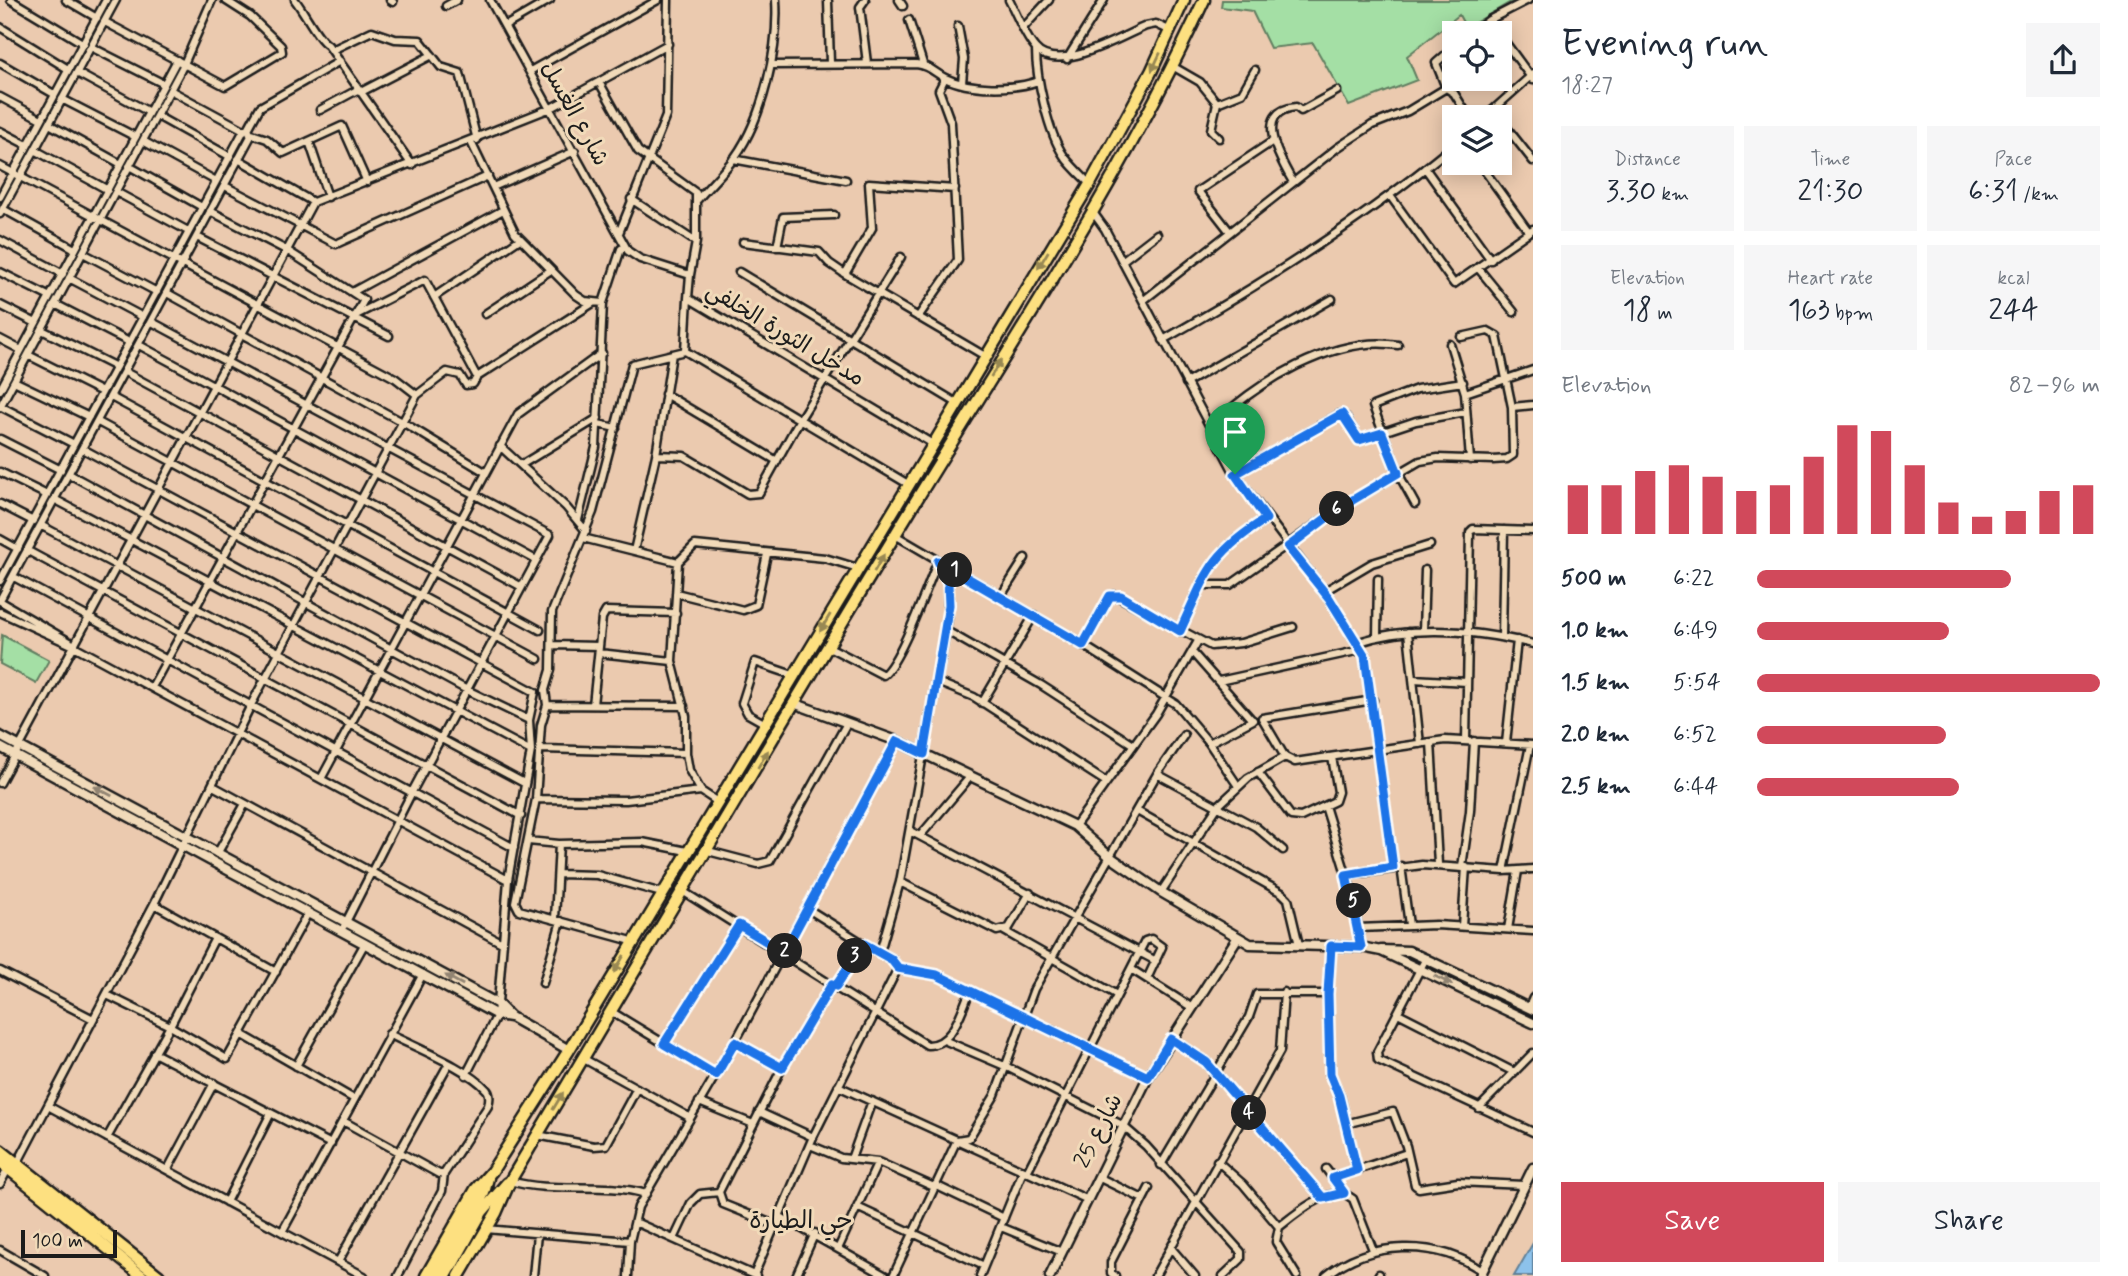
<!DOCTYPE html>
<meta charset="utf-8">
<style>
:root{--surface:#fff;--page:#f6f6f7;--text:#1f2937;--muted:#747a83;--accent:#d1495b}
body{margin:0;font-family:Mynerve,"Playpen Sans Arabic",sans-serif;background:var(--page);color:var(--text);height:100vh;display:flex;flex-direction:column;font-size:26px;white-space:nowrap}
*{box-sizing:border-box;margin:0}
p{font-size:23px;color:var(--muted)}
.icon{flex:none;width:38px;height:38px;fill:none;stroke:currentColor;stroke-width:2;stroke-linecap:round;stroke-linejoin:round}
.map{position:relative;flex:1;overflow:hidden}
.details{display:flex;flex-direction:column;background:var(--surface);width:595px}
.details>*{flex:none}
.buttons{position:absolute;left:1442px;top:21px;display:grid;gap:14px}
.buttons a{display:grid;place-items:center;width:70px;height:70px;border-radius:0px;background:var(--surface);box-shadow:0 4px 18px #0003;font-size:35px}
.scale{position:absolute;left:21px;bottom:18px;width:96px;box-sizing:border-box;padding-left:7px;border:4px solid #1c1c1c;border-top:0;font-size:19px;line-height:24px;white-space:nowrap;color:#1c1c1c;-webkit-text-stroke:5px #f1dab9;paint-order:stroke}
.pin{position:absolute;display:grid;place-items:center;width:60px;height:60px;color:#fff;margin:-72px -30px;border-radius:50% 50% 50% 0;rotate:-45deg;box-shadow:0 0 7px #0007}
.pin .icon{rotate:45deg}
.km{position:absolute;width:35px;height:35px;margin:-18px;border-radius:50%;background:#222;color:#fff;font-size:19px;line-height:35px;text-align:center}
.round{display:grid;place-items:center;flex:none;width:74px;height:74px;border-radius:0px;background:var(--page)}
.summary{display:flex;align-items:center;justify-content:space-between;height:119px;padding:0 28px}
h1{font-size:38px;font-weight:600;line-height:52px}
.metrics{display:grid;grid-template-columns:repeat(3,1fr);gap:10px;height:119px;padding:7px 28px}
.metrics div{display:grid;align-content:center;border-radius:0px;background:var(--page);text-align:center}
.metrics b{font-size:30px;font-weight:600}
.metrics small{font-size:19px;font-weight:400}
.metrics p{font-size:19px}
.chart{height:196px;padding:14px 28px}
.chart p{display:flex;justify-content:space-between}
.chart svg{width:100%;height:126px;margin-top:7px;stroke:var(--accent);stroke-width:6}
.cta{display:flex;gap:14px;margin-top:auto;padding:14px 28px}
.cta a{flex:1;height:80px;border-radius:0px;background:var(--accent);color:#fff;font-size:28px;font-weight:600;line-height:80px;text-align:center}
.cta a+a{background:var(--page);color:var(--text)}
ul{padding:0 28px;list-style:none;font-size:23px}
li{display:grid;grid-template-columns:112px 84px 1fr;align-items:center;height:52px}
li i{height:18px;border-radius:9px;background:var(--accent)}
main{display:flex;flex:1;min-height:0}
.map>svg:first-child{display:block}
.green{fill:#a4dfa5;stroke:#607e60;stroke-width:2}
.water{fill:#8dc2eb;stroke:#608098;stroke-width:2}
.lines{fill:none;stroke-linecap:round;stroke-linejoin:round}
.minor-casing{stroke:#1c1c1c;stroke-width:11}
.tertiary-casing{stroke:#1c1c1c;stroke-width:13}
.trunk-casing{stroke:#1c1c1c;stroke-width:15}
.minor{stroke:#f1dab9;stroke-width:6}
.tertiary{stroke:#f1dab9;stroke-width:8}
.trunk{stroke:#fde080;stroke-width:10}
.oneway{fill:#988853}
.oneway2{fill:#918472}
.route-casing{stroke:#fff;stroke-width:14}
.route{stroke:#1a73e8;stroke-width:9}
.labels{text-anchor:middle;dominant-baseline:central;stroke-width:6;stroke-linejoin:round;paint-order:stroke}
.street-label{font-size:23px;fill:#1c1c1c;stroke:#f1dab9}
.neighbourhood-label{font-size:24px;fill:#1c1c1c;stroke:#f1dab9}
</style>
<main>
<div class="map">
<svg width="1533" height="1276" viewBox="0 0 1533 1276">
<rect width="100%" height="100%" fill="#ebcaaf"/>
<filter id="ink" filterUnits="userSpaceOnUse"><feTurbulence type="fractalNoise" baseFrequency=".0143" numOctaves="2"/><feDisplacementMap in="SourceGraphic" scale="14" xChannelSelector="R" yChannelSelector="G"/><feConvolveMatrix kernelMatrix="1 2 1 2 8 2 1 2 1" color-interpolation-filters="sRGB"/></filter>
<g filter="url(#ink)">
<path class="green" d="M1222,0H1514L1466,28L1459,15L1407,56L1417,80L1349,106L1313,43L1270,48L1252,11L1221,7Z
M2,635L49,660L36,683L0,664Z"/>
<path class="water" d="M1533,1243V1276H1514Z"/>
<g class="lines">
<defs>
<path id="minor" d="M11,0L84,44
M66,0L97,18
M295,0C304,11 318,40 328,45L412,165
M390,0L393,2
M490,0L628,251L640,259L690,275L688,298L933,444
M865,0L860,7L867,63
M899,0L903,6
M1009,0C1017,15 1024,35 1035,48C1057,75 1120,37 1146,26L1156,24L1171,31
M828,1L830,63
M446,6L457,0
M909,20L923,64
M1489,20L1499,33
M105,22L225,86L282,52L281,46L250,16L225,0
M505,26L550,0
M958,26L964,59L962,83
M0,27L68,69
M1023,28L1049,0
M1476,30L1489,20L1528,0
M1500,35L1533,80
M91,47L164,84
M332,50L372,31L395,39L420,40L441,67L460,73L477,140
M1036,50C1036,77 1048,133 1064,156C1071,166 1081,175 1090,184
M1067,59L1104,0
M0,63L54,94
M771,65L916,64C929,65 935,73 945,78C969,90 1014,90 1038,81
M1174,67L1200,82L1217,103
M530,71L658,0
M77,73L149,112
M599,82L638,151L696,193V242L690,275
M1446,88L1436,63L1453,48
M170,90L244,130
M361,92L432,55
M0,97L41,119
M62,99L136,137
M320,110L359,89
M157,116L229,156
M1485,117L1533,74
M1500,119L1533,161
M49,124L121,164
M0,131L27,145
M252,134L267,139L283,153L342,126L367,182
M1219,138L1211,130L1217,103L1242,93L1255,70
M143,141L216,181
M309,141L328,197
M471,142L515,233L576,295L585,301L603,303L621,249L625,247
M35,150L108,190
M238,159L313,202
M733,159L846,180
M1479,163L1529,232
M0,166L395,378L417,395
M129,166L202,207
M1425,168L1491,260
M1293,182C1281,161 1251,111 1296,107L1301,111L1337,91
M225,186L336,244L488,176
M493,187L575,151
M116,192L188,231
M0,197L106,0
M1391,197L1454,284L1533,229
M631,199L696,242
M698,199C710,185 724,172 735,157C763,118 779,48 776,0
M313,202L551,108L668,44
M3,209L75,249
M1092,211L1105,229L1235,474L1329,598L1365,656L1393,867
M0,214L116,0
M1230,232L1198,191L1273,141
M619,233L666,116L668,0
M197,237L389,336
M0,240L63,274
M743,242L819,252L829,263L845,274L985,356
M777,247L783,217L834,215
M83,253L157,292
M1122,261L1157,234
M1479,269L1514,312
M0,272L50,297
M739,272L957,403
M845,274L872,228L869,183L955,189
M69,278L143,317
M354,291L503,210
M167,293L404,423L485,472
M434,297L520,239
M1144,300L1337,148L1372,125L1408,111L1446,88L1454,93L1469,117
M55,304L129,342
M0,305L36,323
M485,314L551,270
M354,316L425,280L477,377L593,303
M918,317L958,260L951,123L939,90L945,78
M152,322L550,535L412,792L344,926
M42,330L116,367
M0,339L21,350
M1163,340C1266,282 1363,220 1454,145
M1450,344L1465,393L1470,460
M139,345L536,560
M685,351L688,298
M28,355L102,392
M125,372L522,587
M14,381L89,417
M1186,383L1332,299
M0,390L177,60
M1465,393L1533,370
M665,394L777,461
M111,397L540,630
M0,406L74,444
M0,407L184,64L212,0
M1512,407L1533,405
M98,422L538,659
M598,424L616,428
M1211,428C1252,384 1335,334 1398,345
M0,439L61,470
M500,446L566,507L586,531
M83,449L535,692L529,720L531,751L508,880L497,1015L466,1075
M656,455L684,456L748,494L759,493L800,419L901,257
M521,465L598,418
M0,472L47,495
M69,474L467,690L529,720
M1235,474L1340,414L1345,416L1359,440L1416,421L1466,412
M56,500L531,751
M0,504L33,521
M1415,504L1398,473L1373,406L1417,389L1463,382
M578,520L596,447L603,303
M42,526L524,783
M895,535L1083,645L1176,704L1209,743L1238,786
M583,538L678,562L695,545L825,558L858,568
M0,539L18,549
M28,551L521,816
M634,551L656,455L672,354
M678,562L672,661L686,716V753L689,770L701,791
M14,577L514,848
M0,581L244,130L248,129L260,107L340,61
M1202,585H1230L1341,507L1420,461L1438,458L1493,460L1507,459L1513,455L1512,407L1497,336L1488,331L1461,337
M1323,592L1372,563L1430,545
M676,593L743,610L756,605L767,554
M1001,596L1025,558
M0,600L251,136L248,129
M0,601L70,642
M0,612L74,646L508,880
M945,630L1041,685L1132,744
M1180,631C1207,574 1210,553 1266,519
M1423,631L1425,570
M1408,632L1420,744
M1377,636L1378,579
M1502,637L1504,530
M1356,643C1412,624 1476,630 1533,644
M552,645L599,646
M1083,645L1110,596L1115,595L1211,646L1241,643L1293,627
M829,647L883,675C901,661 927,586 938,561L945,570L948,583V618L900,882L880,952
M1192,652L1252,720
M599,653L672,661
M1413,679L1467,682
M1219,681L1361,650
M937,682L974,697L1106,782
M152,687L364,300L288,251L210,211
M1373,700L1262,718L1285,757L1295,762L1445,740L1533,745
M982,703L1034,615
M547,705L684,706
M593,705L602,618L606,611L676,613
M764,723L748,714L742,703L755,662L793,675
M1184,735L1157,774L1256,827L1283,850
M1466,741L1470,532L1473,529L1533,531
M1431,742L1438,864
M1209,743L1253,720
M1506,743L1517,640
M542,749L686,753
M1258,772L1291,816L1301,817L1335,801L1338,792L1332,757
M321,779L518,414L602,353
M0,783L313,202
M213,786L502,943
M536,799L626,800L701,791L716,801
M1325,806L1352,893L1361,947
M1137,811L1282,893L1288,899L1299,945
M1075,826L1156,714L1198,641
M910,831L1156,961
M920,836L970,777
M528,841L559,844L642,842L687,851
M708,851L758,864L770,861L847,723
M217,854L245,804
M1401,866L1409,925
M1462,867L1470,811L1474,741
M1504,871L1530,745
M558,874L597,875L662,893
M1347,875L1422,865L1504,871L1533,869
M900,882L997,931L1009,928L1030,893
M684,892L927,1045C953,1046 961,1011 970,991
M1161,892L1218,806L1248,778L1285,757
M154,904L276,972
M808,909L864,944
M555,919L559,844
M1462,926L1466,867
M1358,928L1436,925L1533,931
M1508,929L1518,871
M1004,931L1117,995
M632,941L519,910L515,902L536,799L541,725L547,705L545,690L551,670L552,612L593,512L632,364L685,351L908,484
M1331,946L1328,994L1330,1074L1340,1096L1357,1170
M1426,958L1377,1052L1378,1060L1533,1132
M898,968L937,975L1148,1077
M1131,969L1191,1007
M0,971L93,1019
M543,983L561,921
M107,995L170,1026L227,1059L308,913
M1529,1007L1533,998
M612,1012L716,1075
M1398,1013L1514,1072
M241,1034L354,1099
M389,1034C416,1048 468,1068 487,1090C491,1095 489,1101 488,1106L444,1174L442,1191L398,1276
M1171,1039L1206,1062L1323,1198
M946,1041L1007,1067L1122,1125L1146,1146L1241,1252V1259L1223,1276
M735,1042L782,1068
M664,1044L739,925
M154,1053L331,1144
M584,1059L689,1117
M296,1066L365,943
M838,1086L1086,1199
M699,1102L753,1124
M48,1106L364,1276
M1479,1108L1533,1053
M759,1112L813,1137
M343,1121L439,1174H444
M1345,1124L1393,1112L1406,1146L1415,1185L1419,1188L1458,1182L1524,1185
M537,1135L594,1146L606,1145L637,1088
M107,1138L170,1026L215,938
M810,1145L841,1158L878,1162L934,1187
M851,1159L872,1101
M1217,1161L1243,1184L1279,1227L1276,1242L1297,1276
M878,1162L838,1249L886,1276
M17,1164L154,904L251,705L417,395L447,372L460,375L466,385L473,384L477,377
M1161,1165L1249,1017L1257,994H1328
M168,1169L214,1083
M1326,1169L1344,1193
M1027,1172L1145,941L1151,939L1162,947L1147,979
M1098,1177L1143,1199
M1333,1178L1407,1153
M510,1181C555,1194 602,1181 646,1194
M0,1184L8,1169
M935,1185L1004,1218
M226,1202L270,1115
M859,1208L984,1266
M779,1216L838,1249
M635,1222L756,1276
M775,1225L723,1204L719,1192L782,1068L832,984
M1001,1227L1062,1252
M1279,1227C1297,1213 1320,1193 1344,1193L1353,1199L1373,1250
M486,1229L630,1241
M282,1232L423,974
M674,1239L691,1203L700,1194L719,1192
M1171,1248L1195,1276
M0,1250L45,1276
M338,1262L448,1065
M754,1275L813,1137L898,968L892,959L864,944L836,986
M533,1276L537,1234
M628,1276L630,1241L638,1207L735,1042L897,741
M796,1276L815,1233
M893,1276L957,1140L969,1138L995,1095L1034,989L1157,774
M980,1276L1023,1171
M1115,1276L1111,1273V1262L1149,1188
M1155,1276L1280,1051L1284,992
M1326,1276C1369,1240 1437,1239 1482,1271
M1378,1276L1379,1274"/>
<path id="tertiary" d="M796,704L897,741L1075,826L1109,856L1161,892L1250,944L1361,947L1381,951L1533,1023
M0,736L498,1004L511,1017L569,1050
M0,747L497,1015L510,1017
M1381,950L1409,951L1533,1010
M1050,1276L1148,1077L1238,937
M1480,1276L1533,1168"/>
<path id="trunk" d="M0,1150L159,1276
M0,1162L142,1276
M426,1276L476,1189L492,1171L569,1050L1090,184L1151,72L1184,0
M437,1276L484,1193L488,1178
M446,1276L482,1212L507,1183
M459,1276L496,1213L510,1181C643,958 774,734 909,512C1011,344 1122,179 1204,0"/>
</defs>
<use href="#minor" class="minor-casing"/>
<use href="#tertiary" class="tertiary-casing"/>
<use href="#trunk" class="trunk-casing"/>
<use href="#minor" class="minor"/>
<use href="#tertiary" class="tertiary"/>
<use href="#trunk" class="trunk"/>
</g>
<defs><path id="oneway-solid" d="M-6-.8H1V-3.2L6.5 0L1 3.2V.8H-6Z" transform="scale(1.75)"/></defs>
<g class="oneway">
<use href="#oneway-solid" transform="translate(1156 62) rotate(115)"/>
<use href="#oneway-solid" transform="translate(1043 260) rotate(121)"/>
<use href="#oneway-solid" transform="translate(996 368) rotate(-59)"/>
<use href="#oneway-solid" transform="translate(879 563) rotate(-60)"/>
<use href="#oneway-solid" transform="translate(825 623) rotate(121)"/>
<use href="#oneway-solid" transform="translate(763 759) rotate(-59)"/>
<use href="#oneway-solid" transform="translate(619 964) rotate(120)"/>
<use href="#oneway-solid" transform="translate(558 1101) rotate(-59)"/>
</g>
<g class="oneway2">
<use href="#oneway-solid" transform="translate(103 791) rotate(-152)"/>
<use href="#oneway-solid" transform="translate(454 980) rotate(-151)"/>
<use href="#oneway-solid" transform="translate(1443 980) rotate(26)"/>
</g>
</g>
<g class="lines" filter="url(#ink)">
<defs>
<path id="route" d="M1342,414L1359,440L1382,433L1398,473L1341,507L1288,547L1329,598L1365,656L1393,867L1346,875L1361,947L1331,946L1328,994L1330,1074L1339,1096L1357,1170L1333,1178L1344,1193L1323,1198L1206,1062L1171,1039L1148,1077L937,975L898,968L891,959L864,944L836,986L832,984L782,1068L735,1042L716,1075L664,1044L739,925L784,952L897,741L924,754L949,605L948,583L938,561L1083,645L1110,596H1121L1180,631C1207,573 1210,554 1266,519L1235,474Z"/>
</defs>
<use href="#route" class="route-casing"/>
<use href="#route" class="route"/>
</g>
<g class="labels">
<g class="street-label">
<text transform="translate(574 114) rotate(61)">شارع الغسل</text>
<text transform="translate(785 335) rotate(31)">مدخل الثورة الخلفي</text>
<text transform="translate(1099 1131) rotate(-63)">شارع 25</text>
</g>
<g class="neighbourhood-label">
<text x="801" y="1221">حي الطيارة</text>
</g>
</g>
</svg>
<div class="buttons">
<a><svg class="icon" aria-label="locate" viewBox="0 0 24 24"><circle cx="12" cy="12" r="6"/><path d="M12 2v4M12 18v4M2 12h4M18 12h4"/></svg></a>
<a><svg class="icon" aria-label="layers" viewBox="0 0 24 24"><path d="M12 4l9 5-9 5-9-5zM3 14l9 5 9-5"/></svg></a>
</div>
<div class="scale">100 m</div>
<div class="pin" style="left:1235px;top:474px;background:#1e9e55"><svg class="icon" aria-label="arrive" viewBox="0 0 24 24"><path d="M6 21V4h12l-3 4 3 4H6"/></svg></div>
<b class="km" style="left:955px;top:570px">1</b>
<b class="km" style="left:785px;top:951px">2</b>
<b class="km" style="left:855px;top:956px">3</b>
<b class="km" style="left:1249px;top:1113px">4</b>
<b class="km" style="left:1354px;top:901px">5</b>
<b class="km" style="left:1337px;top:509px">6</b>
</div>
<section class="details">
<div class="summary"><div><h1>Evening run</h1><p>18:27</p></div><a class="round"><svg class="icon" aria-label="share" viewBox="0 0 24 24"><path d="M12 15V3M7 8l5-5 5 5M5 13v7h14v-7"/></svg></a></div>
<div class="metrics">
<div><p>Distance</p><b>3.30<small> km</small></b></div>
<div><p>Time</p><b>21:30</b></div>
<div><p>Pace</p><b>6:31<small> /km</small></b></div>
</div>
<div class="metrics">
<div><p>Elevation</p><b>18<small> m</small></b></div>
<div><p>Heart rate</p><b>163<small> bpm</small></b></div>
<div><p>kcal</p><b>244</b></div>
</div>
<div class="chart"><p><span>Elevation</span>82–96 m</p>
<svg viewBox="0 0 160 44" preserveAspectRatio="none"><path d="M5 44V27M15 44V27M25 44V22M35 44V20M45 44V24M55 44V29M65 44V27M75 44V17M85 44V6M95 44V8M105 44V20M115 44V33M125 44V38M135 44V36M145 44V29M155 44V27"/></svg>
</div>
<ul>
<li><b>500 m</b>6:22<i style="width:74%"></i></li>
<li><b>1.0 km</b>6:49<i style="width:56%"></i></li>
<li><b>1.5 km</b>5:54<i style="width:100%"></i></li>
<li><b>2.0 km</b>6:52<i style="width:55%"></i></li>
<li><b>2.5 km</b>6:44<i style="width:59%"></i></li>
</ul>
<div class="cta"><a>Save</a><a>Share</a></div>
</section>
</main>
